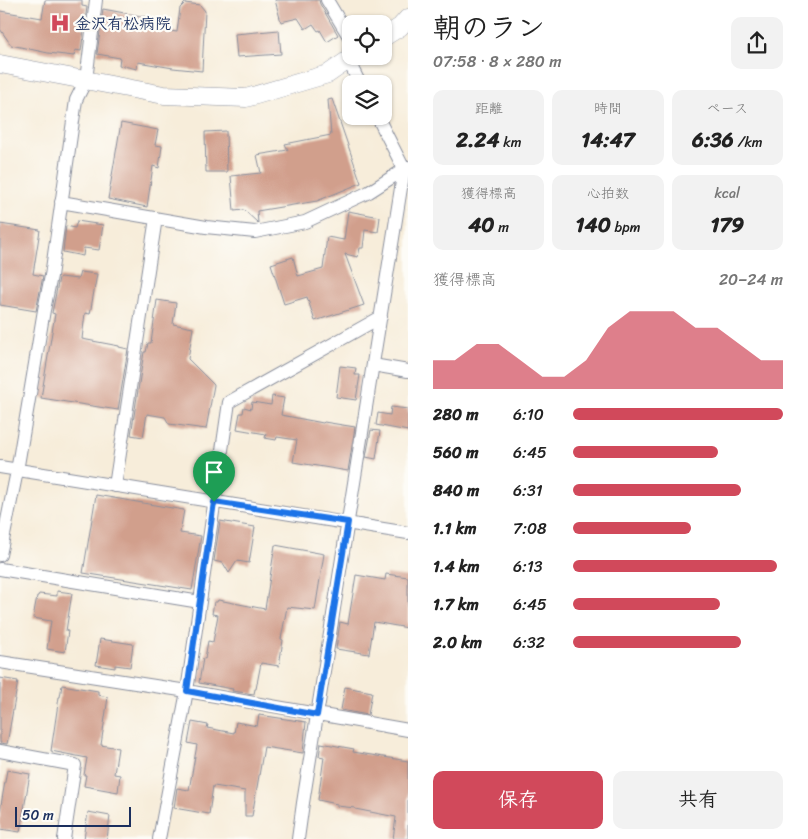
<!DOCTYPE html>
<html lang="ja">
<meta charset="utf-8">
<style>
:root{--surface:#fff;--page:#f2f2f2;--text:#222;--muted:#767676;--accent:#d1495b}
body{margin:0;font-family:Sriracha,"Klee One",sans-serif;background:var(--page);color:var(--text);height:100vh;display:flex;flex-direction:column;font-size:19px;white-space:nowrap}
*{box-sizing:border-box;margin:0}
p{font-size:16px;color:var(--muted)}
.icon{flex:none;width:28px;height:28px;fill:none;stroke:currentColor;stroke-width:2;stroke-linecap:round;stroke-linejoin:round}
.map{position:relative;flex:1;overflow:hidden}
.drawer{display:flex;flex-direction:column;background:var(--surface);width:400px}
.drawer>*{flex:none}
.tools{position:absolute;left:342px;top:15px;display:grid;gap:10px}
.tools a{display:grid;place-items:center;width:50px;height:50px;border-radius:10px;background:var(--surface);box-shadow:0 1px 4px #0004;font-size:25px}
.scale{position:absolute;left:15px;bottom:12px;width:116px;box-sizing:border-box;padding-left:5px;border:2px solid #1b2f5e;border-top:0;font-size:14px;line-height:18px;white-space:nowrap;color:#1b2f5e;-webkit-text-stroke:4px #fdfcf7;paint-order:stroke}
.pin{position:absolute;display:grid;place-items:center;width:42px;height:42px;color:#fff;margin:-51px -21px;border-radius:50% 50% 50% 0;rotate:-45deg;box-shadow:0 0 5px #0007}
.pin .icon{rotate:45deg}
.round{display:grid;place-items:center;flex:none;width:52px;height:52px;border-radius:10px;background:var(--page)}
.head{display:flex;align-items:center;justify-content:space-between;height:85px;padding:0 25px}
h1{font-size:28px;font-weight:700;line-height:38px}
.figures{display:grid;grid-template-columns:repeat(3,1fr);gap:8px;height:85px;padding:5px 25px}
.figures div{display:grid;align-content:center;border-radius:10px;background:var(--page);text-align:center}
.figures b{font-size:21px;font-weight:700}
.figures small{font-size:14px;font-weight:400}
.figures p{font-size:14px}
.chart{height:140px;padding:10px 25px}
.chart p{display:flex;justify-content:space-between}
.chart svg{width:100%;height:90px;margin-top:5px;fill:var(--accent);opacity:.7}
.action{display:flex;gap:10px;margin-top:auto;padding:10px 25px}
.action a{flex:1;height:58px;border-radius:10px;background:var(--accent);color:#fff;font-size:20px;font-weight:700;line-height:58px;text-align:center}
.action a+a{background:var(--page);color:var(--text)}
ul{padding:0 25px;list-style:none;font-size:16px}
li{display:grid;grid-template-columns:80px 60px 1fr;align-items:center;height:38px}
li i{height:12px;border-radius:6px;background:var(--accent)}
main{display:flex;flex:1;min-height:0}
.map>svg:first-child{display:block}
.building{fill:#d19f8c}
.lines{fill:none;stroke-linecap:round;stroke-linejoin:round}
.street-casing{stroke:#898e9c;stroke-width:14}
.secondary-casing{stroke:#898e9c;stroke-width:19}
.street{stroke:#fff;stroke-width:12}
.secondary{stroke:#fff;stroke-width:18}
.route-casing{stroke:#fff;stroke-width:10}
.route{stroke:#1a73e8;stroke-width:6}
.labels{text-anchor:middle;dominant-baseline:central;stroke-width:4.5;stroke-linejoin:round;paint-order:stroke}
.poi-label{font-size:16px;font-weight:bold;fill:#1b2f5e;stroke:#fdfcf7;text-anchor:start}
</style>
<main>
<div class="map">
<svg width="408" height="839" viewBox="0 0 408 839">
<rect width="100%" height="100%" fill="#fdfcf7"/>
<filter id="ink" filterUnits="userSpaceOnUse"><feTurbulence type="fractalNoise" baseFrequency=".02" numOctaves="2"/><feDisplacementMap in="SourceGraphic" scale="10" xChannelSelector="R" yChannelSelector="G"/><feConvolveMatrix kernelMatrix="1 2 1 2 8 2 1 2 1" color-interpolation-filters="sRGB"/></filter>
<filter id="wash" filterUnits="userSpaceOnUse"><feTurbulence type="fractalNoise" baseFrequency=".0096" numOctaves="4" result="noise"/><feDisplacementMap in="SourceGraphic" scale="20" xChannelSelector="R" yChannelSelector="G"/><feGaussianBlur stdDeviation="1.12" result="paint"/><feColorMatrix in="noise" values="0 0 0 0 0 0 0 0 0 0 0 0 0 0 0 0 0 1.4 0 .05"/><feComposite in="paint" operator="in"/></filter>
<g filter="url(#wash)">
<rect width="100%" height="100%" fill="#f7edda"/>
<g id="blocks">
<path class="building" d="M45,0H82V6L87,7L81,51L75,50L74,56L48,53L11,45L0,29V11L42,18Z
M275,0H319L320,4L338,35L327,42L320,30L318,31L313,24L305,29L298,18L281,22Z
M185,3L200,5L205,11L202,71L173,68L138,62L137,69L119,65L120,58L97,54L103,9L146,17L144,27L177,32L180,8Z
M279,30L281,54L237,57L235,34Z
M332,99L361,183L317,201L257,211L258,223L244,210L234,211L231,176L261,173L257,155L288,150L285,144L331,135L328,100Z
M121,123L158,130L155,145L162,146L159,168L153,166L147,207L108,199Z
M226,131L227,172H206L205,132Z
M348,211L380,217L378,232L365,230L363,248H360L358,257L345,254L364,305L315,321L307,297L284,304L271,264L293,257L298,276L323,269L327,237L344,240Z
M77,221L103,225L99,250L84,248L83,256L63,252L66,226L75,228Z
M0,224L40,230L33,274L43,276L36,311L0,305Z
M80,272L97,274L90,314L85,313L82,339L119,346V347L128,349L118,410L41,398L55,314L52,313L59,278L60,277L78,279Z
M157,300L176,303L173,324L193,328L188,359L214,385L206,429L169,424L165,417L147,414L143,437L131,435L144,352H146L148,343H151Z
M340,366L356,368L355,375H360L356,400L336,397Z
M272,396L284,398L281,415L323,423L324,422L355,427L348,471L293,462L297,440L277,437L276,440L265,438L266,434L237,429L240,413H243L244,407L251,409L252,402L271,405Z
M391,407L408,409V431L376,425L378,413L390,415Z
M371,430L380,431L376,459L366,457Z
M96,495L184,510L180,533L201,536L192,590L83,573Z
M220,521L255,527L249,563L237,561L229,573L223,563L214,561Z
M275,545L324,554L315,610L287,607L281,639L283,640L279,666L261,663L256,689H255L254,694L232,691L233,689L199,683L203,658L205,659L208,641L213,642L218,615L212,614L214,602H217L218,600L265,609Z
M386,574L408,577V628L374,622L369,654L336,649L340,622L348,624L356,575L385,580Z
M57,591L72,593L66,631H68L65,652L47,649L51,621L33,618L37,596H38L39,594L57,596Z
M100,639L133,644L130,667L115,665V668L96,665Z
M0,678L18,681L7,744L0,743Z
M62,685L98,691V695L108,697L101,745L118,748L114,774L120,775L118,792L84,786L86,775H84L87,758L51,751L59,697H60Z
M345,687L372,692L368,715L341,710Z
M259,715L306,722L303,753L264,747L252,816H245V791L214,786H213L209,814L174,808L177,788L189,790L197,745L188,743L192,722L208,725L207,728L234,733L236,722L257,726Z
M321,743L354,749L353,752L408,761V839H393L396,817L355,809V808L337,806V804L318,800L324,757L319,756Z
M7,770L30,774L20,832L0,829V811Z
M88,812L110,816L107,839H84Z"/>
</g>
</g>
<g filter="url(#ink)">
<use href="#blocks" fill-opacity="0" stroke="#898e9c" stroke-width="1"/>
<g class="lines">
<defs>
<path id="street" d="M327,0L351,40L348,60L360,84
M61,202L206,227L255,232L305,222L369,192L408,167
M373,365L408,371
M0,467L408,533
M115,486L156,218
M0,555L17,471L44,310L51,276L76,100L86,80L96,0
M0,569L200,602
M0,662L187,691L408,730
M0,751L75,765L64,839
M159,839L187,691L229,402L381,317
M298,839L303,803L404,169L377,116"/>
<path id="secondary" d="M384,37L400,27L408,18
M0,64L164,95L246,98L328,74L354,56"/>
</defs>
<use href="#street" class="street-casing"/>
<use href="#secondary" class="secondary-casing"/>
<use href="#street" class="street"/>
<use href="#secondary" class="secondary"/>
</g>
</g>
<g class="lines" filter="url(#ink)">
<defs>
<path id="route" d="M214,502L348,522L317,715L187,691Z"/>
</defs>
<use href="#route" class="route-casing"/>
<use href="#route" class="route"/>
</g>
<defs>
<symbol id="hospital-bare" viewBox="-9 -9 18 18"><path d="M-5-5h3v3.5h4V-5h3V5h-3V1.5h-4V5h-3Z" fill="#d1495b" stroke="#fdfcf7" stroke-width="2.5" paint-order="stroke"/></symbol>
</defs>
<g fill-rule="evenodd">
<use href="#hospital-bare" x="46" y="9" width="28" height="28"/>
</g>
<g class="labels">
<g class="poi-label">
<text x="75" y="23">金沢有松病院</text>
</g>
</g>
</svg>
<div class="tools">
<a><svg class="icon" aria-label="locate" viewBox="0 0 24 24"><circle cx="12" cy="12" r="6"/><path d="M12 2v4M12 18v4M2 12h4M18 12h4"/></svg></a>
<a><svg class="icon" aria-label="layers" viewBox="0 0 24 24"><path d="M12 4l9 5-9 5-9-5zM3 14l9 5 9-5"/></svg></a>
</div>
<div class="scale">50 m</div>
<div class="pin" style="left:214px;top:502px;background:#1e9e55"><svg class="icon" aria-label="arrive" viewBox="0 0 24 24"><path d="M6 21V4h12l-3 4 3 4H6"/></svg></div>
</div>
<section class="drawer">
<div class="head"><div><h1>朝のラン</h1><p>07:58 · 8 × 280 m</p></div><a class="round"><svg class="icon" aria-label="share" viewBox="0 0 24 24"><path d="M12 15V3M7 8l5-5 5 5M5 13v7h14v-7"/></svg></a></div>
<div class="figures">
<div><p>距離</p><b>2.24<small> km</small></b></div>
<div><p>時間</p><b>14:47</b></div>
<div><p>ペース</p><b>6:36<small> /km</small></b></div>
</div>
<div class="figures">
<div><p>獲得標高</p><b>40<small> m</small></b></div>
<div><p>心拍数</p><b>140<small> bpm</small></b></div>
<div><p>kcal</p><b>179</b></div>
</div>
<div class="chart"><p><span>獲得標高</span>20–24 m</p>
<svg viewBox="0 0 160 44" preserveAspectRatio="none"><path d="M0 44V30L10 30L20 22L30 22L40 30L50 38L60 38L70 30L80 14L90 6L100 6L110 6L120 14L130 14L140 22L150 30L160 30V44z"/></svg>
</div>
<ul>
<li><b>280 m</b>6:10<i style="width:100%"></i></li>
<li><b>560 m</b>6:45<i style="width:69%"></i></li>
<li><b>840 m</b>6:31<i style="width:80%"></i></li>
<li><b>1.1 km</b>7:08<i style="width:56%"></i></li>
<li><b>1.4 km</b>6:13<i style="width:97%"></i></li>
<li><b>1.7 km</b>6:45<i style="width:70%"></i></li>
<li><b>2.0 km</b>6:32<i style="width:80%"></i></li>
</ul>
<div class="action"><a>保存</a><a>共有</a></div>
</section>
</main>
